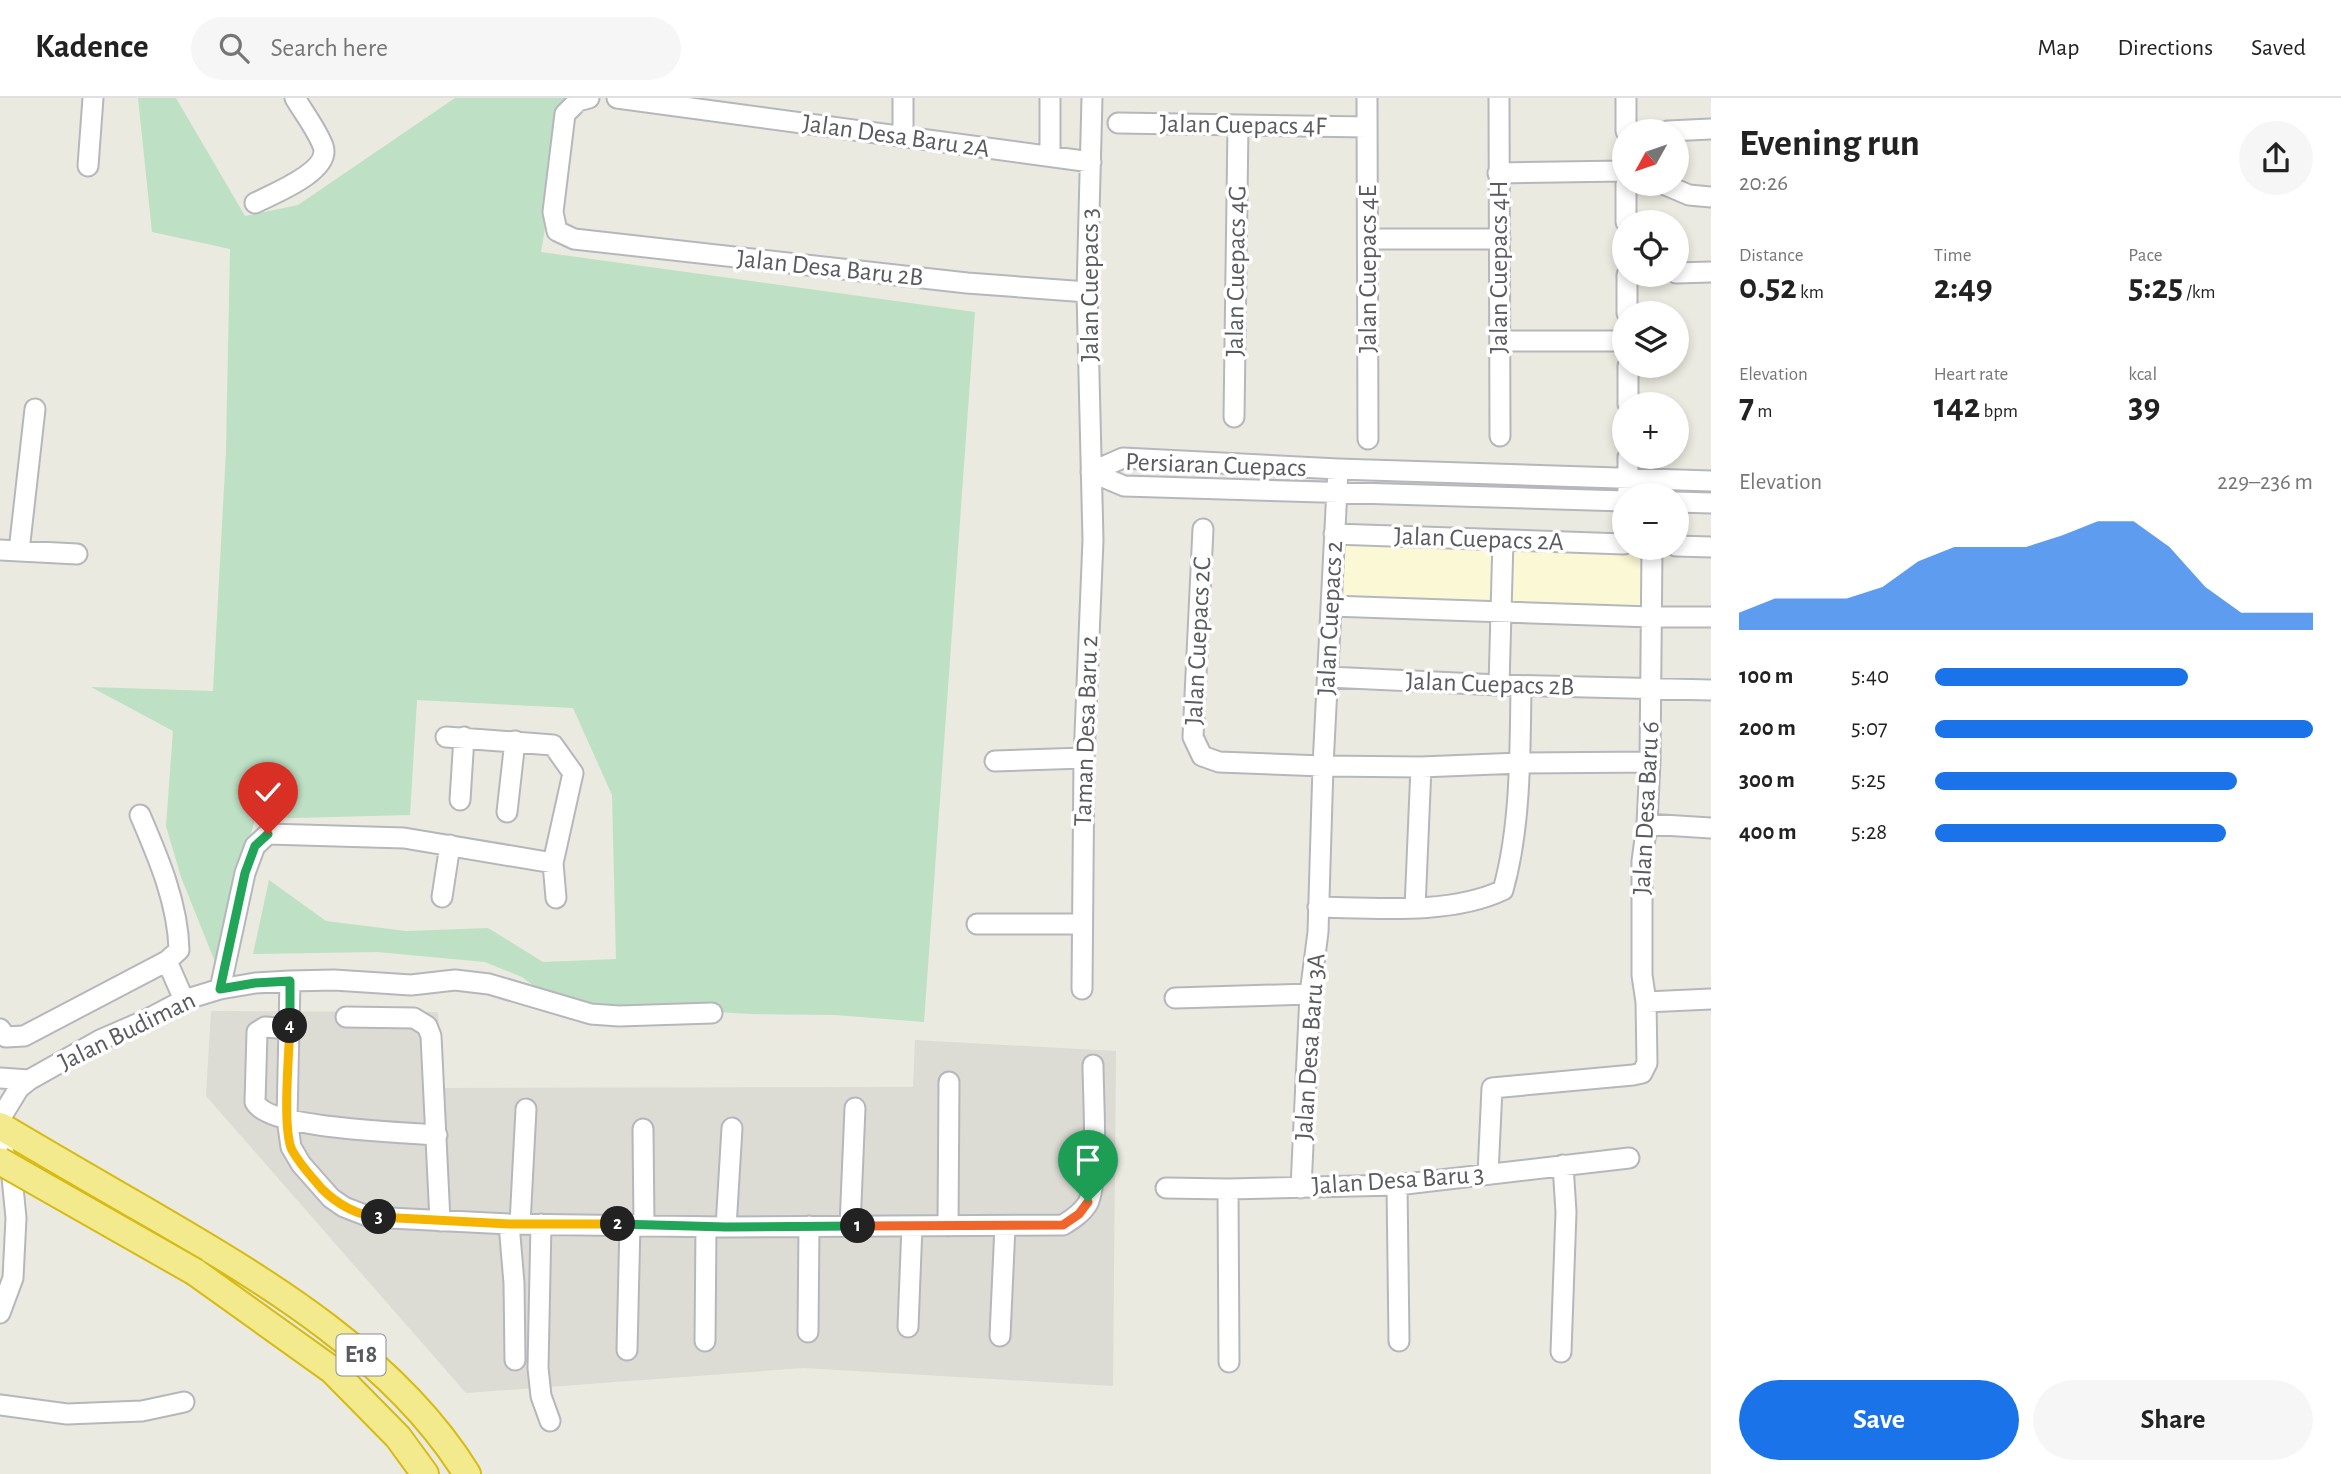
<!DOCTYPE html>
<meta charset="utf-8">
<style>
:root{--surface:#fff;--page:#f6f6f6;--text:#222;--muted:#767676;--line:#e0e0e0;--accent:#1a73e8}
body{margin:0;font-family:"Alegreya Sans",sans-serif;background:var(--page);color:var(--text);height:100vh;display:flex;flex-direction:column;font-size:26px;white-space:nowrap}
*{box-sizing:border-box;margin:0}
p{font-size:23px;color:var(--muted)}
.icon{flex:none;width:38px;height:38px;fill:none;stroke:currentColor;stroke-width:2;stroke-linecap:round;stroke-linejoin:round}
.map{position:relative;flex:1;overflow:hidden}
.details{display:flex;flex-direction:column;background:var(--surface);width:630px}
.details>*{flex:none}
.needle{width:46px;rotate:230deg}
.buttons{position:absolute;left:1612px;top:21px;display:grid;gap:14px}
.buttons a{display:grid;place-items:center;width:77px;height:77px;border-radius:50%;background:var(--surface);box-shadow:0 4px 10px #0003;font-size:35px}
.pin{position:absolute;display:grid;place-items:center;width:60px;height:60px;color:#fff;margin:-72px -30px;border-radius:50% 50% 50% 0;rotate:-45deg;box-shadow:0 0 7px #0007}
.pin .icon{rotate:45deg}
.km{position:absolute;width:35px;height:35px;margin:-18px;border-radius:50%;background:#222;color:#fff;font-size:19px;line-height:35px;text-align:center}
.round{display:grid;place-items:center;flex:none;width:74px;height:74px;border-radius:37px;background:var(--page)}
.summary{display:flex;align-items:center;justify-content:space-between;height:119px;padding:0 28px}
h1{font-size:38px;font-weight:700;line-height:52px}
.figures{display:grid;grid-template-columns:repeat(3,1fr);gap:10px;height:119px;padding:7px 28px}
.figures div{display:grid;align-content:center}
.figures b{font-size:35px;font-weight:700}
.figures small{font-size:19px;font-weight:400}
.figures p{font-size:19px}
.chart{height:196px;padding:14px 28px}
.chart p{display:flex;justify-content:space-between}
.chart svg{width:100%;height:126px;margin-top:7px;fill:var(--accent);opacity:.7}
.primary-button{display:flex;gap:14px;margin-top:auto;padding:14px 28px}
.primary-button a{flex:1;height:80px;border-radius:42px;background:var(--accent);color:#fff;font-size:28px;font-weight:700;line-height:80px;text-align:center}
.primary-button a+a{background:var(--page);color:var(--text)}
ul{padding:0 28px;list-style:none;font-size:23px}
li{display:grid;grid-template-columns:112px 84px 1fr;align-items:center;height:52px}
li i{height:18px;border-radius:9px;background:var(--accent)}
header{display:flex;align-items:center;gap:42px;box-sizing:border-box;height:98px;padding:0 35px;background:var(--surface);border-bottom:2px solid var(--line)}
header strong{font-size:33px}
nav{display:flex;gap:38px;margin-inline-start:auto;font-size:24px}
.search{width:490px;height:63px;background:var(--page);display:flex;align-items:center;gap:18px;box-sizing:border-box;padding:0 24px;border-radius:38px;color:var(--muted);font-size:26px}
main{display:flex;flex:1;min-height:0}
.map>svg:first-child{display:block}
.commercial{fill:#faf8d5}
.industrial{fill:#dcdbd4}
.green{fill:#bee0c4}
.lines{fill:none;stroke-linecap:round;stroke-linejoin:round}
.minor-casing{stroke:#b6b7bc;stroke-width:23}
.highway-casing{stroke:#d7bb13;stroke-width:30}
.minor{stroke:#fff;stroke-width:19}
.highway{stroke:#f3ea8e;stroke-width:26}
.highway-bridge-casing{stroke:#d7bb13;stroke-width:30;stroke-linecap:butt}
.highway-bridge{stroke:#f3ea8e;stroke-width:26}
.split-1-casing{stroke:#fff;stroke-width:14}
.split-2-casing{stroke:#fff;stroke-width:14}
.split-3-casing{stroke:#fff;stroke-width:14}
.split-4-casing{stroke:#fff;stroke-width:14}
.split-5-casing{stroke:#fff;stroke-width:14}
.split-1{stroke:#f0652b;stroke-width:9}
.split-2{stroke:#22a559;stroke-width:9}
.split-3{stroke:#f5b400;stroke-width:9}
.split-4{stroke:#f5b400;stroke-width:9}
.split-5{stroke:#22a559;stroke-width:9}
.labels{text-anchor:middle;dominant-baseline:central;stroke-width:7;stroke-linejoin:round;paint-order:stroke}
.shield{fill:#fff;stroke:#8b8c90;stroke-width:2}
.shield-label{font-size:24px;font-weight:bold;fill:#595b60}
.street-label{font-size:26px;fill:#595b60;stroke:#fff}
</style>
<header>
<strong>Kadence</strong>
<div class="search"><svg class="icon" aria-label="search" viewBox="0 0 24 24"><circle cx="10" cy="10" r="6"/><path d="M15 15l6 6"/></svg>Search here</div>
<nav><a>Map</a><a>Directions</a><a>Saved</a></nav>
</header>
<main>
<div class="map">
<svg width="1711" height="1376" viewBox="0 0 1711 1376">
<rect width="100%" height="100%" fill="#eaeae0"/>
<path class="commercial" d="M1340,443L1648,452L1647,516L1336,504Z"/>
<path class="industrial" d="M211,913L438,914L443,990L913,989L915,942L1116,953L1113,1288L804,1270L466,1295L206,998Z"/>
<path class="green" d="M138,0H176L245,118L298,107L455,0H567L541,154L975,214L924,924L835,917L751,916L646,910L565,911L522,879L485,864L377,854L253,856L269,782L326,823L406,833L488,830L543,864L616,861L612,697L573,610L417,602L410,717L255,721L215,864L181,779L166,728L173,633L91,589L213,593L226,353L230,151L152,134Z"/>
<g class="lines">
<defs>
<path id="minor" d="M589,0L578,3L565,16L553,114L557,133L574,141L967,185L1087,194
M617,0L1091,64
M1367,0L1368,341
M1499,0L1500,338
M1626,0V33
M1118,25L1367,29
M1668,33L1711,31
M903,39V0
M1050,58V0
M88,68L93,0
M1498,75L1624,73
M1626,86V124
M1663,86L1689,97L1711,99
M255,105C273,96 332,73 323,48C317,32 304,15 295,0
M1369,141H1500
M1676,175L1711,174
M1627,177V215
M1500,243H1624
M1628,268V306
M1234,319L1238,27
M1628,359V393
M1091,374L1123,360L1338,371L1711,383
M1091,374L1124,388L1624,403
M1676,404L1711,405
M1203,431L1193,639L1202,658L1219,664L1323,668L1421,669L1520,665L1650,664
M1334,436L1624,446
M1676,448L1711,449
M0,452L77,456
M19,453L35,311
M1331,508L1651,519
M1658,519H1711
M1328,579L1499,587L1711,592
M1499,587L1503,442
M446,639L553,647L573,675L553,765L556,800
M995,663L1084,660
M460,702L464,639
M507,714L515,643
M1647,726L1711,730
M442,799L450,747
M1318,809C1375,810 1451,817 1503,792C1521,729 1520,653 1521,588
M1415,810L1421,669
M977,826H1081
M167,863L184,902
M290,883L334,882L411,887L455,882L489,886L591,916L619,918L712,915
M220,891L245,775L255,748L268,736L404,740L553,765
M1082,891L1084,660L1093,442L1087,194L1092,0
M1175,900L1310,896
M1646,904L1711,901
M346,919L414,920L427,928L431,938L440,1123
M0,931L6,939L24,938L167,863L179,852C178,805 158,759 140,717
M290,931L265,929L257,934L255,1004C268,1031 404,1034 437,1037
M0,980L29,982
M0,1021L19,990L29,982L100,942L146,922L184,902L220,891L255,885L290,883L287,1021L291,1049L301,1066L331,1100L344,1109L370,1119L509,1126L726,1129L1063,1127C1073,1121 1082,1115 1088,1105C1099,1083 1093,996 1093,967
M643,1031L644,1127
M0,1043L12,1079L16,1120L13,1180L0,1215
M1488,1076L1492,990L1633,977L1642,975L1647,965L1646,904L1642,877V763L1647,726L1650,664L1652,450
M1397,1087L1399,1243
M1166,1090L1228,1091L1397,1087L1629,1060
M1301,1090L1310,896L1318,834L1323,668L1338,371
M1228,1091L1229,1264
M509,1126L514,1185L515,1262
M520,1126L526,1011
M541,1126L538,1270L541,1298L550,1323
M850,1128L855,1010
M948,1128L949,984
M726,1129L732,1030
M908,1229L912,1128
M808,1234L809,1128
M1000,1238L1005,1128
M705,1243L706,1129
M627,1252L630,1126
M1561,1254L1566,1114L1563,1067
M0,1307L67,1316L142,1313L184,1304"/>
<path id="highway" d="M0,1028C52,1059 104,1089 156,1119C269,1185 397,1262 467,1376
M195,1174L332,1272L398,1339L425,1376"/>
</defs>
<use href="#minor" class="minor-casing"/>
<use href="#highway" class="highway-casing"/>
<use href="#minor" class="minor"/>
<use href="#highway" class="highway"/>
<defs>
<path id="highway-bridge" d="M0,1063L195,1174"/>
</defs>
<use href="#highway-bridge" class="highway-bridge-casing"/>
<use href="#highway-bridge" class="highway-bridge"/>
</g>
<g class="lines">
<defs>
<path id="split-1" d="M858,1128L1063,1127L1079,1116L1088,1104"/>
<path id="split-2" d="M618,1126L726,1129L858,1128"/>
<path id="split-3" d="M379,1119L509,1126H618"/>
<path id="split-4" d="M290,928C289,955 282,1032 292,1052C300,1067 312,1079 322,1091C337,1106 358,1118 379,1119"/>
<path id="split-5" d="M268,736L255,748L245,775L220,891L255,885L290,883V928"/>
</defs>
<use href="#split-1" class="split-1-casing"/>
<use href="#split-2" class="split-2-casing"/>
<use href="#split-3" class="split-3-casing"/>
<use href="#split-4" class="split-4-casing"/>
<use href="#split-5" class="split-5-casing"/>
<use href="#split-1" class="split-1"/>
<use href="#split-2" class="split-2"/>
<use href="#split-3" class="split-3"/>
<use href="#split-4" class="split-4"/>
<use href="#split-5" class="split-5"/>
</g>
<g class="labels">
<rect class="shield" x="336.5" y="1236.5" width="49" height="41" rx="5"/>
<g class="shield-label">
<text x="361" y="1257">E18</text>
</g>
<g class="street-label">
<text transform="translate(1243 27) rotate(1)">Jalan Cuepacs 4F</text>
<text transform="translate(896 38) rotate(8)">Jalan Desa Baru 2A</text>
<text transform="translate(1499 169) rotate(-90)">Jalan Cuepacs 4H</text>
<text transform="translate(830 170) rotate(6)">Jalan Desa Baru 2B</text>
<text transform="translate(1368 171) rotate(-90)">Jalan Cuepacs 4E</text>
<text transform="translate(1236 173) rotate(-89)">Jalan Cuepacs 4G</text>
<text transform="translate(1090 187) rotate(-90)">Jalan Cuepacs 3</text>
<text transform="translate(1216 367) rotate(2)">Persiaran Cuepacs</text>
<text transform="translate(1479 441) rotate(2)">Jalan Cuepacs 2A</text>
<text transform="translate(1330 520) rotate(-87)">Jalan Cuepacs 2</text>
<text transform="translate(1198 543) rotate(-87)">Jalan Cuepacs 2C</text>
<text transform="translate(1490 586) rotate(2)">Jalan Cuepacs 2B</text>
<text transform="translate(1086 633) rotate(-88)">Taman Desa Baru 2</text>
<text transform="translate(1646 710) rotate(-87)">Jalan Desa Baru 6</text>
<text transform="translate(127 933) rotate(-26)">Jalan Budiman</text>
<text transform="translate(1310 949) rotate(-86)">Jalan Desa Baru 3A</text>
<text transform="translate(1398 1082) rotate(-4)">Jalan Desa Baru 3</text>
</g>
</g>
</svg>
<div class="buttons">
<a><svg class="needle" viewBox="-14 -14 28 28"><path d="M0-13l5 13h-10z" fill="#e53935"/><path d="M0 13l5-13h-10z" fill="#767676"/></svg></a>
<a><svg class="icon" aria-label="locate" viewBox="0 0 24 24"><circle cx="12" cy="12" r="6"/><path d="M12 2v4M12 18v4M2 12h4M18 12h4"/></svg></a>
<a><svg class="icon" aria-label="layers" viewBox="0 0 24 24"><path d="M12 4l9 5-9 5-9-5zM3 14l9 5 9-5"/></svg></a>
<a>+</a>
<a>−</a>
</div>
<div class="pin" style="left:1088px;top:1104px;background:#1e9e55"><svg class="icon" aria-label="arrive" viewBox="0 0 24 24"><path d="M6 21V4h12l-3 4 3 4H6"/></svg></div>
<div class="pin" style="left:268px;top:736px;background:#d93025"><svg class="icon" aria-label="check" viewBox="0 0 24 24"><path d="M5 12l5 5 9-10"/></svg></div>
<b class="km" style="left:858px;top:1128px">1</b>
<b class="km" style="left:618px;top:1126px">2</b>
<b class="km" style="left:379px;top:1119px">3</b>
<b class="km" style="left:290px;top:928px">4</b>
</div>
<section class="details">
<div class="summary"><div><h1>Evening run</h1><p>20:26</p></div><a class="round"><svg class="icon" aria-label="share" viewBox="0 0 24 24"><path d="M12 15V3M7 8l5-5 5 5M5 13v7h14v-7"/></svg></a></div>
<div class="figures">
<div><p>Distance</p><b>0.52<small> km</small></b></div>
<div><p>Time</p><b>2:49</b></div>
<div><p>Pace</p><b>5:25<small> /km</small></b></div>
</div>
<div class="figures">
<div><p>Elevation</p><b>7<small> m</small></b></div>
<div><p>Heart rate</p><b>142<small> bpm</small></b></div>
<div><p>kcal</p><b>39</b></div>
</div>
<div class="chart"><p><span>Elevation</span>229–236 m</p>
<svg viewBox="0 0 160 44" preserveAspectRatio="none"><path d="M0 44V38L10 33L20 33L30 33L40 29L50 20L60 15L70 15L80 15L90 11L100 6L110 6L120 15L130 29L140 38L150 38L160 38V44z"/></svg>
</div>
<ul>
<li><b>100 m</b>5:40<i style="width:67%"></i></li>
<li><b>200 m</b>5:07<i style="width:100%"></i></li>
<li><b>300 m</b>5:25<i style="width:80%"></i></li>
<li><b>400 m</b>5:28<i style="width:77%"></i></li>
</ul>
<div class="primary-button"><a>Save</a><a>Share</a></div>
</section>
</main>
